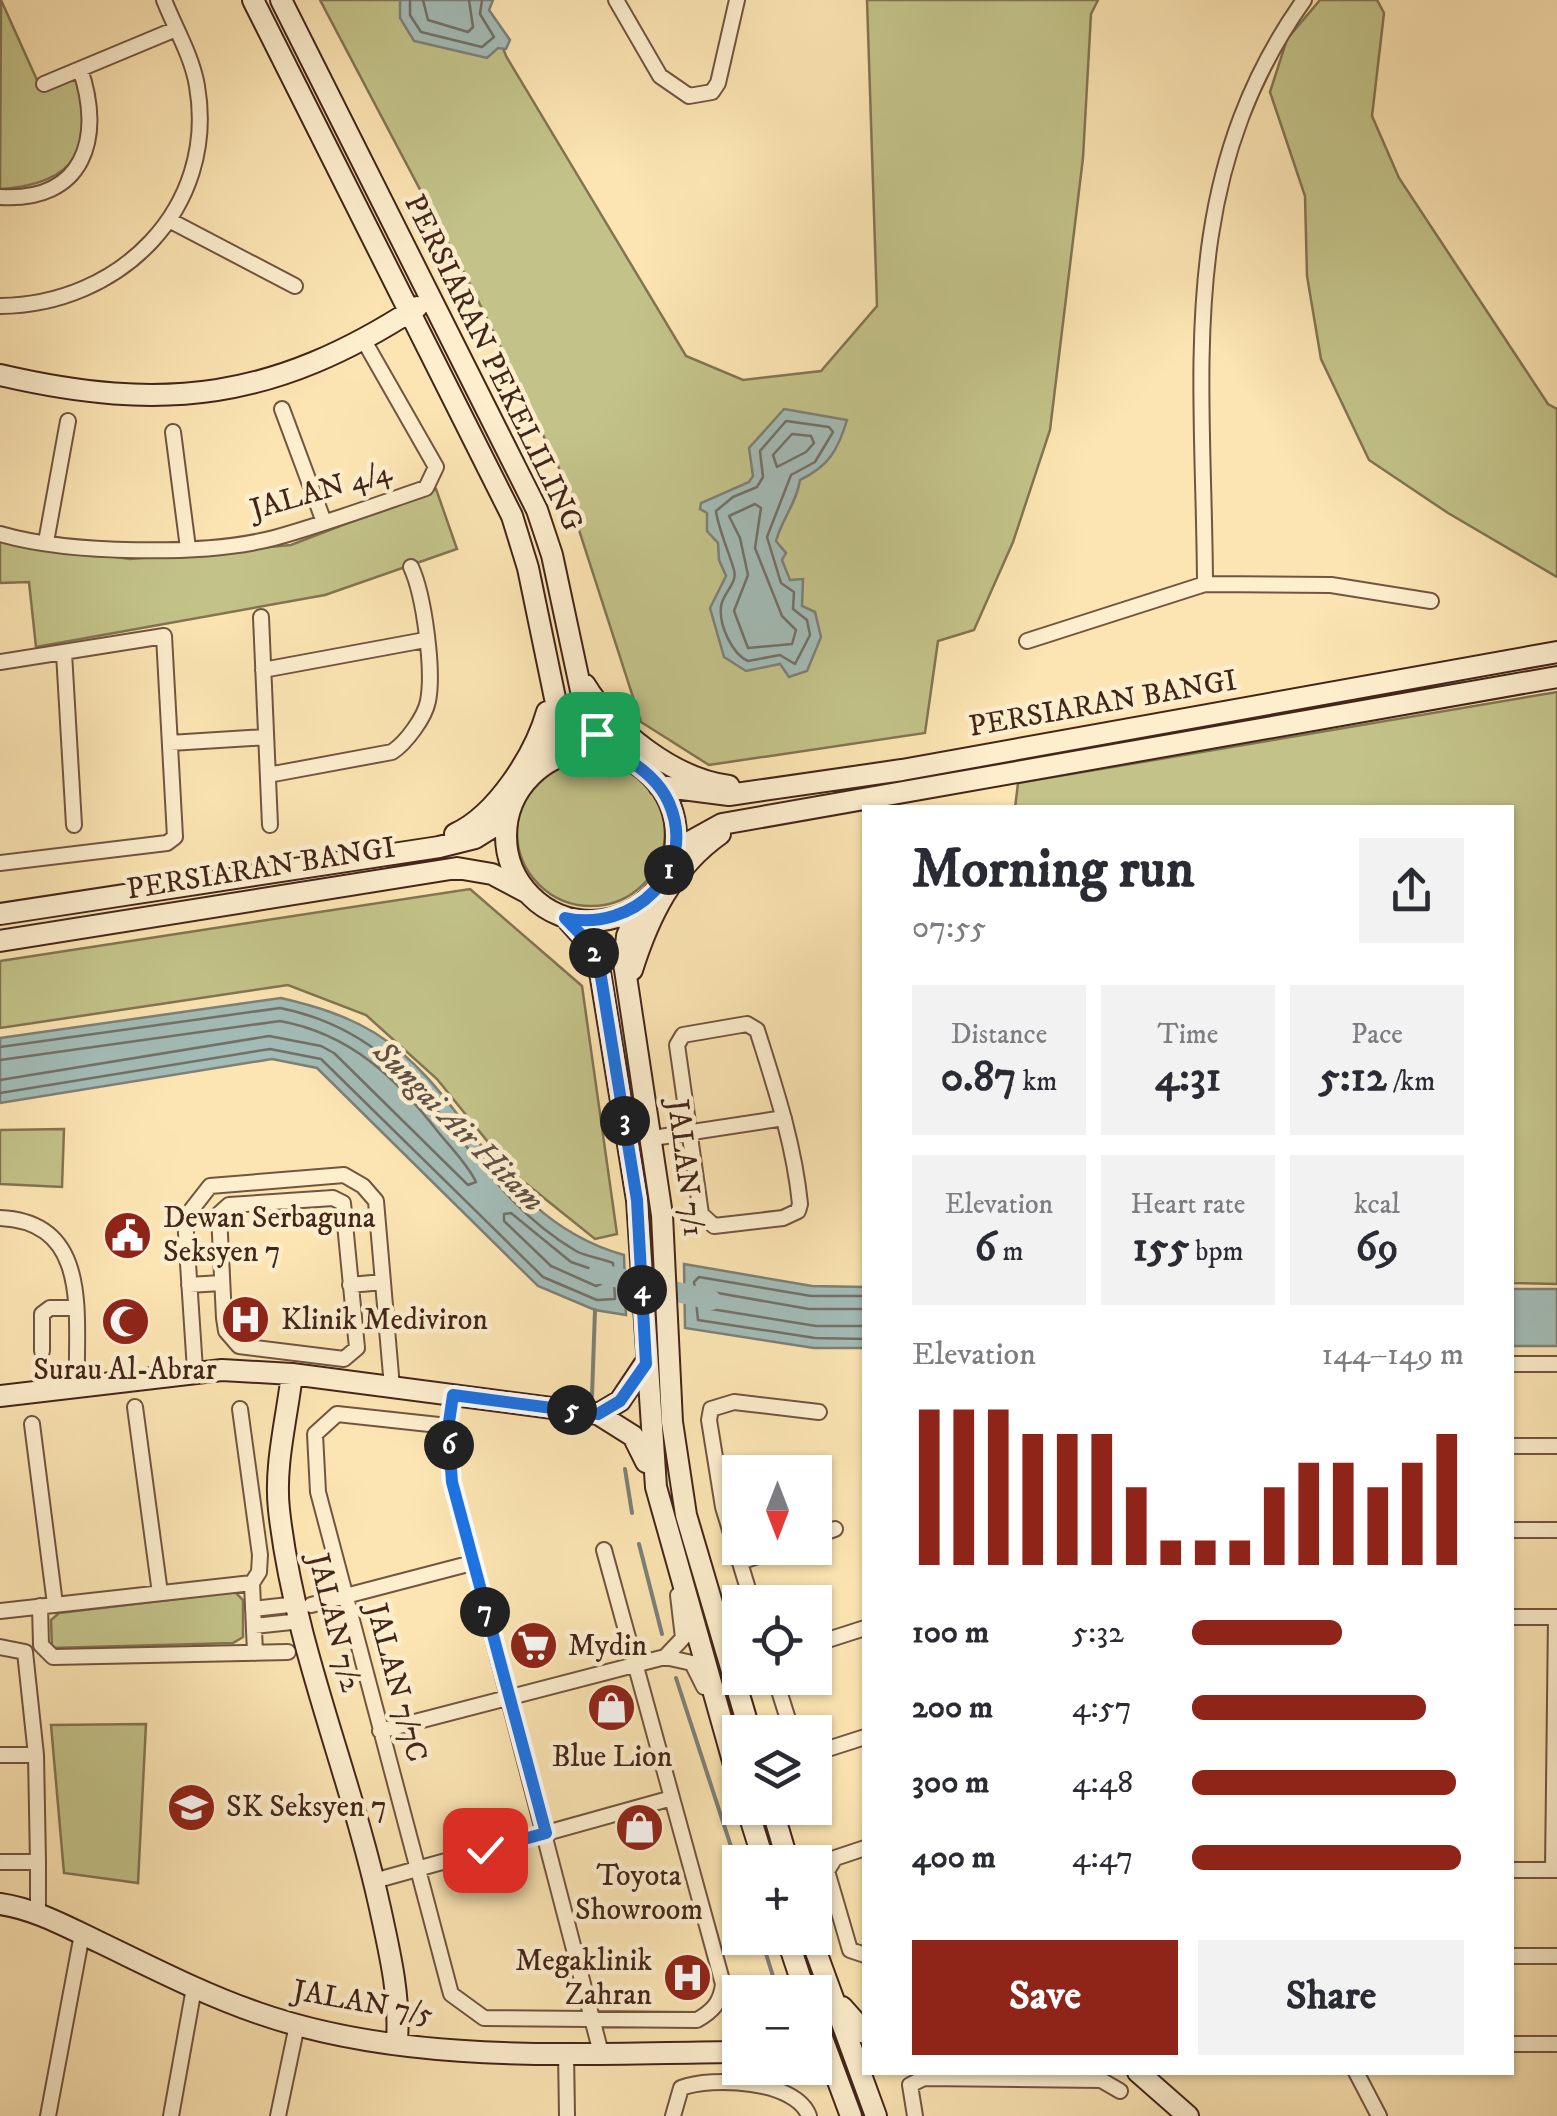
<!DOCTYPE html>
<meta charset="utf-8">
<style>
:root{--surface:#fff;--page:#f2f2f3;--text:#2b2b33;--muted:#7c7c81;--accent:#8f2418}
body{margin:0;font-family:"IM FELL DW Pica",serif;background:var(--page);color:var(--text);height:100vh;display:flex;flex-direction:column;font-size:38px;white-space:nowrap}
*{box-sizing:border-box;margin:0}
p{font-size:32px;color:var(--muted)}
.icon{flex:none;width:55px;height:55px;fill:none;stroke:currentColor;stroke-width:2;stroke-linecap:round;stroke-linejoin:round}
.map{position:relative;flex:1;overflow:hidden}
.sheet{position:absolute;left:862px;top:805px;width:652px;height:1270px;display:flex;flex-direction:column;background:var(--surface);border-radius:0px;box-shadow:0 2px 8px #0004}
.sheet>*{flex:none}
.needle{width:65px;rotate:180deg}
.buttons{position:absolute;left:722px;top:1455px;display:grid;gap:20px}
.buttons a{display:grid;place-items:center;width:110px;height:110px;border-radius:0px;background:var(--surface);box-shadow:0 2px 8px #0004;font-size:50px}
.pin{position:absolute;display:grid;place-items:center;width:85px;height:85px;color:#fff;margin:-42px;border-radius:20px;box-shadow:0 5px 15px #0006}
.km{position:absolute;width:50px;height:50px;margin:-25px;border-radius:50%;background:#222;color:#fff;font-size:28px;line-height:50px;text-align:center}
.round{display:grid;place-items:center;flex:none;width:105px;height:105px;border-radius:0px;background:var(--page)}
.summary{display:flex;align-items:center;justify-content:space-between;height:170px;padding:0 50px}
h1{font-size:55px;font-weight:700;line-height:75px}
.stats{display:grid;grid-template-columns:repeat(3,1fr);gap:15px;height:170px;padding:10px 50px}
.stats div{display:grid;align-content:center;border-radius:0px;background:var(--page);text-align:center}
.stats b{font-size:42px;font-weight:700}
.stats small{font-size:28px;font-weight:400}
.stats p{font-size:28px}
.chart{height:280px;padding:20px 50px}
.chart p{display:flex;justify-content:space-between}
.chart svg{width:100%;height:180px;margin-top:10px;stroke:var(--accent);stroke-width:6}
.button{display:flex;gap:20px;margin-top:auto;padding:20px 50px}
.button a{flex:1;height:115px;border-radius:0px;background:var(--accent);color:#fff;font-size:40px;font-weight:700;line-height:115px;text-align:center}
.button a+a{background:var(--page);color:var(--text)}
ul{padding:0 50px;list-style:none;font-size:32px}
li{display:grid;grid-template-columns:160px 120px 1fr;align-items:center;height:75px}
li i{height:25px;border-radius:12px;background:var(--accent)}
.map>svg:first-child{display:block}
.green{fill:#c3c389;stroke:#837452;stroke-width:2.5}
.water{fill:#a3bcb7;stroke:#7d8078;stroke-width:2.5}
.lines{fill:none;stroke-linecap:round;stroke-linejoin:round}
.shore{stroke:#737068;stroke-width:2.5}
.stream{stroke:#7d8078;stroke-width:4}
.river{stroke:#a3bcb7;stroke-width:20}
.street-casing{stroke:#715540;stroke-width:18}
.secondary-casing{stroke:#43251a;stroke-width:24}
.street{stroke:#fdeece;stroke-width:14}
.secondary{stroke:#fdeece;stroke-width:20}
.route-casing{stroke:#fff;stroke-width:20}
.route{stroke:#1a73e8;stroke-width:12}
.labels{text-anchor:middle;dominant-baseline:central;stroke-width:9;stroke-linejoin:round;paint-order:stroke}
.street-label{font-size:30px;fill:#43251a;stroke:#fdeece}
.poi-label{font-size:30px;fill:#43251a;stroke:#fdeece;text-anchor:start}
.water-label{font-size:32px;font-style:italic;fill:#605249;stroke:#fdeece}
</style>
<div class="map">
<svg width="1557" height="2116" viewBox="0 0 1557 2116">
<rect width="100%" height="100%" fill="#fce5b3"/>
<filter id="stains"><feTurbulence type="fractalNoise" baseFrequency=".002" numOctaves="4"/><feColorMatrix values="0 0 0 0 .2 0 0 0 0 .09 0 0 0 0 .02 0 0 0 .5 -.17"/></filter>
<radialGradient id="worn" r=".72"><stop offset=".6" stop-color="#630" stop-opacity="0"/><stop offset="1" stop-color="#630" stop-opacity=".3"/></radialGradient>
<path class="green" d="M1,0L41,89L77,76C94,148 78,184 0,189Z
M320,0H485L506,56L686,356L743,380L821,371L877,306L867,0H1098L1091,14L1083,158L1050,430L1013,542L974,630L938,641L925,733L709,765L641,722L559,468L473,290Z
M1320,0H1377L1384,13L1372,116L1399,178L1548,404L1557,409V577L1448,513L1369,460L1321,359L1307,276L1305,196L1270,92L1287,39Z
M436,489L457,549L325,595L36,647L29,582L0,583V541L130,559L291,545Z
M1557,692V1284L1513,1283L1512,808H1015L1018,783Z
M517 832a74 74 0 1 1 148 0a74 74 0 1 1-148 0Z
M470,889L582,986L617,1234L595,1239L513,1173L437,1079L366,1015L288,985L0,1028V961Z
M64,1129L62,1187L0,1184V1130Z
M235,1592L243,1600V1637L233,1643L52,1648L51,1620L59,1613Z
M146,1724L138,1883L64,1873L51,1725Z"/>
<path class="water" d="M400,0H493L489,10L510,40L506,49L498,48L487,58L414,41L400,18Z
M784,409L847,420C838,450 829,466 800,480C797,502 782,519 776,541L786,553L782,560L790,580L803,579L802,606L815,612L821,637L807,671L789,677L780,664L746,671L724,657L710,608L726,576L719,560L718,543L707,531V513L700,509L701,503L749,482L753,476L749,448Z
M281,998C315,1006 345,1015 375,1033C472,1094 494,1218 624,1255L626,1315L595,1310L538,1286L317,1068L272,1059L0,1103V1038Z
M684,1264L812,1286L865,1287V1348H814L685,1328Z
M1513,1289H1557V1346H1513Z"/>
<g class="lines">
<path class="shore" d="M410,0V15L421,32L482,47L494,37L480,14L482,0
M423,0L428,20L468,32L473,27L469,0
M786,421L829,427L833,432L815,462L791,475L767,537L781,583L794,592L793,609L807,620L810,635L795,664L780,655L748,661C732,654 719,625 721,607C722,593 738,584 734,570C729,552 718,528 716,511L733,497L757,487L763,477L760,451Z
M792,434L811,436L814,443L806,452L777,467L773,455Z
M755,504L761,508L755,548L782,616L796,630L792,644L748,648L734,611L748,575L740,538L729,516Z
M0,1047L280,1008C435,1039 455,1180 576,1251C587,1257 601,1258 613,1263L615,1299L597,1300L543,1277L321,1059L270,1049L0,1093
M0,1060L280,1021C351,1034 396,1078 439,1133C452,1149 468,1165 476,1182L468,1185L334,1053L321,1046L269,1036L0,1080
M504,1214L511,1213L571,1262L600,1272L601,1284L596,1286L551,1266L504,1221Z
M865,1296H811L699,1277L694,1282L698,1320L815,1338L865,1339
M865,1309H809L712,1292L707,1297L711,1309L816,1326H865"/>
<path class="stream" d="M592,1396L595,1310
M625,1469L632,1513
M639,1544L662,1634
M676,1678L740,1874
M761,1938L778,1992"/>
<path class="river" d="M598,1273L711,1300"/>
<defs>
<path id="street" d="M616,0L660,76L689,96L712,92L718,83L737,0
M44,84L176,29
M0,197C84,202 104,138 80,69
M169,220L295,286
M0,306C119,305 218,209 197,86C192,56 175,28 164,0
M282,409L324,522
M173,432L188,548
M0,534C69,554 204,556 274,538C325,524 376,505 426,488L436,467L363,339
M46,542L68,421
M1205,584C1204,373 1174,183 1304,0
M261,617L270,825
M1027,641L1205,584L1331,585L1431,601
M64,653L74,825
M0,662L164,636L175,837L167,843L0,863
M263,670L425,640
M170,743L266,737
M268,775L392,752C406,743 425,717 428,701C434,670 424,595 411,567
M747,1024L757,1030C775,1087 794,1143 800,1204L798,1211L783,1218L714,1226L701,1214L677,1045L683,1035Z
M653,1138L784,1118
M333,1198L343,1203L357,1348L344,1359L239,1346L226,1331L224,1318L219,1214L229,1205Z
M0,1218C93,1222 75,1318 77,1386
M189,1285L221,1283
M350,1285L383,1282
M42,1351V1314L50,1308H75
M1512,1364H1557
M195,1370L185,1218L210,1186L344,1175L363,1186L376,1201L392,1387
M453,1395L448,1429L452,1481L601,2053
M135,1407L160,1593
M240,1409L260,1555L259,1572L252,1583
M32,1424L55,1604
M448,1426L337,1414L315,1434L318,1492L451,1994L484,2018L697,2020C713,2011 721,2002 723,1984L604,1550
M1512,1446H1557
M815,1510L823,1511
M1512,1530H1557
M815,1536L835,1529
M740,1562L782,1548
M252,1583L255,1653
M752,1602L723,1507L709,1420L711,1409L734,1402L819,1412
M311,1605L472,1563
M40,1606L41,1645L53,1657L288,1652
M253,1609L298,1604
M0,1611L252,1583
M1512,1617H1557
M254,1626L301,1621
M815,1644L865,1628
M0,1647L25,1652L36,1755L38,1862
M665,1657L683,1638L678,1595
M775,1678L792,1732
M380,1731L665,1657L692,1663L704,1687
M815,1753L865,1737
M0,1755H36
M865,1848L835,1858L827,1871L850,1950L865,1955
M0,1862H38V1914
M1512,1870H1557
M1553,1870L1556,1617
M374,1881L672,1798
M1512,1956H1557
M1512,2044H1557
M566,2052L567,2116
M1356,2072L1379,2116
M48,2116L82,1934
M171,2116L194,1988
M278,2116L297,2025
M673,2116L681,2088C712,2076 796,2080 809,2116
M915,2116L910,2085L924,2078L1101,2080L1120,2091"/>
<path id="secondary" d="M253,0L512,516L528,568L556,703L554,731L539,768
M281,0L537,510L552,555L586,714L597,734L624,758
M0,375C164,413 274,400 417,307
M585,685C613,731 674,779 729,786
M506 836a85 85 0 1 1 170 0a85 85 0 1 1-170 0Z
M659,786L729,795L902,770L1557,652
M455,834C497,815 535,754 547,712
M675,850L722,824L1557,677
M640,906L627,936L624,963L662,1215L672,1422L686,1515L750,1732
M0,914L439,847L475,838L507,818
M565,917L589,944L599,966L637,1200L656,1487L740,1786
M0,941L457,868L492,874L526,892
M632,970C649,916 673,867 720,834
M292,1374C287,1418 274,1466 279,1510C294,1646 351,1775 380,1908C390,1954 400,1995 397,2042
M0,1396L222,1370L292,1374L598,1414L633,1436L646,1462
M598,1414L620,1401L644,1365
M747,1808L764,1862
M772,1808L788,1862
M0,1904C35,1909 67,1927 99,1942C151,1967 203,1994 258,2013C410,2066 582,2053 740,2052
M787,1938L805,1992
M811,1938L876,2116
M842,2007L865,2033
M815,2019L851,2116
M1138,2072L1188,2116"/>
</defs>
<use href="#street" class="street-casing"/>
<use href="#secondary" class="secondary-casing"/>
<use href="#street" class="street"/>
<use href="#secondary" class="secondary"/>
</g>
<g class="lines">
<defs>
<path id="route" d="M485,1850L546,1833L452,1482L448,1429L453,1395L598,1414L620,1401L646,1364L637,1200L601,977L590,944L565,918C632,933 699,872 669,803C655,770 620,758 597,734"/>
</defs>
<use href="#route" class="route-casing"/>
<use href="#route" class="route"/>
</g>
<defs>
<symbol id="civic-disc" viewBox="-11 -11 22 22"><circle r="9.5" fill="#8f2418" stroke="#fdeece"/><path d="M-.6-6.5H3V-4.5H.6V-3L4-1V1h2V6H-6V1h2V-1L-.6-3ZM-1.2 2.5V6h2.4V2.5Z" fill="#fff"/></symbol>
<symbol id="hospital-disc" viewBox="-11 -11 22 22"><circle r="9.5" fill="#8f2418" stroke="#fdeece"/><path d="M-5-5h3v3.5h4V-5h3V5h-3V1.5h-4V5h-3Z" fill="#fff"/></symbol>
<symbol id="mosque-disc" viewBox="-11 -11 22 22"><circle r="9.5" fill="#8f2418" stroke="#fdeece"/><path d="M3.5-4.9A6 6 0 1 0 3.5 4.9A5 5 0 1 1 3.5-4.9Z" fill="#fff"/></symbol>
<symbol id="supermarket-disc" viewBox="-11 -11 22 22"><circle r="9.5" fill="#8f2418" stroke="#fdeece"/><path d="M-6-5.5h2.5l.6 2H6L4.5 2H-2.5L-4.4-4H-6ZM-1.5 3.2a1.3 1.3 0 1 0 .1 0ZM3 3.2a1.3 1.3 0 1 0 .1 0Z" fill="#fff"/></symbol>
<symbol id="shop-disc" viewBox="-11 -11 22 22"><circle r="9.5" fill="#8f2418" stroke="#fdeece"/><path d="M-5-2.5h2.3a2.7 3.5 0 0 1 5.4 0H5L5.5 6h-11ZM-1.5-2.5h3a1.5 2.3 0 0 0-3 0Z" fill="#fff"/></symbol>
<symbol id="school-disc" viewBox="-11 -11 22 22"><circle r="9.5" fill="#8f2418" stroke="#fdeece"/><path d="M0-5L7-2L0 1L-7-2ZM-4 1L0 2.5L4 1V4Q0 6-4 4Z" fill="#fff"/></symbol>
</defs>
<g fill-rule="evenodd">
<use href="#civic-disc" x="100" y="1208" width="55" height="55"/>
<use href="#hospital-disc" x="218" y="1292" width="55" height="55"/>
<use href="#mosque-disc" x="98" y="1294" width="55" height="55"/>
<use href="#supermarket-disc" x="506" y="1618" width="55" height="55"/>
<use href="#shop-disc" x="584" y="1680" width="55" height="55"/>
<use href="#school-disc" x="164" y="1780" width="55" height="55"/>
<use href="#shop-disc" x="612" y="1800" width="55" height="55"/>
<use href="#hospital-disc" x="660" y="1950" width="55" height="55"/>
</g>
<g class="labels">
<g class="street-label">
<text transform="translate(493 363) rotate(64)">PERSIARAN PEKELILING</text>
<text transform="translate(321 491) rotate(-16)">JALAN 4/4</text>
<text transform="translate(1103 704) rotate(-10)">PERSIARAN BANGI</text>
<text transform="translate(261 869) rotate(-9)">PERSIARAN BANGI</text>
<text transform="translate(685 1168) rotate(83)">JALAN 7/1</text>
<text transform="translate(334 1623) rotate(76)">JALAN 7/2</text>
<text transform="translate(396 1683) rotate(75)">JALAN 7/7C</text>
<text transform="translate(363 2003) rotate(10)">JALAN 7/5</text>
</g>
<g class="poi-label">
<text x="163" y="1218">Dewan Serbaguna<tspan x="163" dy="34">Seksyen 7</tspan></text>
<text x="281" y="1320">Klinik Mediviron</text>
<text x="125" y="1370" text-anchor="middle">Surau Al-Abrar</text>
<text x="568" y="1646">Mydin</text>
<text x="612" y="1757" text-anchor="middle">Blue Lion</text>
<text x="226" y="1807">SK Seksyen 7</text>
<text x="639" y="1876" text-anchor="middle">Toyota<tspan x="639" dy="34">Showroom</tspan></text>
<text x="652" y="1961" text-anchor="end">Megaklinik<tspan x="652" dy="34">Zahran</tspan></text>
</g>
<g class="water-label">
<text transform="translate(458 1127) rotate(45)">Sungai Air Hitam</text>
</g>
</g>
<rect width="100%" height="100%" filter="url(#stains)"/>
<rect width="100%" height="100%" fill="url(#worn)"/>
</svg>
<div class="buttons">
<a><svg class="needle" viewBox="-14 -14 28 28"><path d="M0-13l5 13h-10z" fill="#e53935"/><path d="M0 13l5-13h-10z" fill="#7c7c81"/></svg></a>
<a><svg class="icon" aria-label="locate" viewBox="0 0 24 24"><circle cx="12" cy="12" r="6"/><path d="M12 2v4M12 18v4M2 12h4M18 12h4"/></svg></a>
<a><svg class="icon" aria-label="layers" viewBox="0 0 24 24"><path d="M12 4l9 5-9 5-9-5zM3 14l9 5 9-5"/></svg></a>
<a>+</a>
<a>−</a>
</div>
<div class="pin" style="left:597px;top:734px;background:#1e9e55"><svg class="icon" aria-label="arrive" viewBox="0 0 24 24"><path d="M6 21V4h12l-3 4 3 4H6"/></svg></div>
<div class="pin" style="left:485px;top:1850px;background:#d93025"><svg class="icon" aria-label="check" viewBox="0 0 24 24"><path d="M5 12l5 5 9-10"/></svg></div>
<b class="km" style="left:669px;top:870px">1</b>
<b class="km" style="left:594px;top:953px">2</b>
<b class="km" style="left:625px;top:1121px">3</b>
<b class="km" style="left:642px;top:1290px">4</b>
<b class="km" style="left:572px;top:1410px">5</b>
<b class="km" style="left:449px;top:1445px">6</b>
<b class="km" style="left:485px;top:1612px">7</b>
<section class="sheet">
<div class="summary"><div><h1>Morning run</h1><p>07:55</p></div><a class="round"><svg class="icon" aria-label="share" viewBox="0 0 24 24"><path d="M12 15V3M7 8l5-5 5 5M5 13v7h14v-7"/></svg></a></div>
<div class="stats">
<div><p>Distance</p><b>0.87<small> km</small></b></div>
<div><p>Time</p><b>4:31</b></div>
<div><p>Pace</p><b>5:12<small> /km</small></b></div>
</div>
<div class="stats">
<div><p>Elevation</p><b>6<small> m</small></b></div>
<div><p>Heart rate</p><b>155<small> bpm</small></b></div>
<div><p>kcal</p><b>69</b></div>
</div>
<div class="chart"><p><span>Elevation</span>144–149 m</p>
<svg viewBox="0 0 160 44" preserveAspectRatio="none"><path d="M5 44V6M15 44V6M25 44V6M35 44V12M45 44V12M55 44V12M65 44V25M75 44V38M85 44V38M95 44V38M105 44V25M115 44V19M125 44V19M135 44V25M145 44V19M155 44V12"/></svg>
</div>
<ul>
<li><b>100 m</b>5:32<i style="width:55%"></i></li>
<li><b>200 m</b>4:57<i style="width:86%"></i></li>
<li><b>300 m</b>4:48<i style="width:97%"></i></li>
<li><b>400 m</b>4:47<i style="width:99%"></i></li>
</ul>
<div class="button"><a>Save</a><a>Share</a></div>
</section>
</div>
